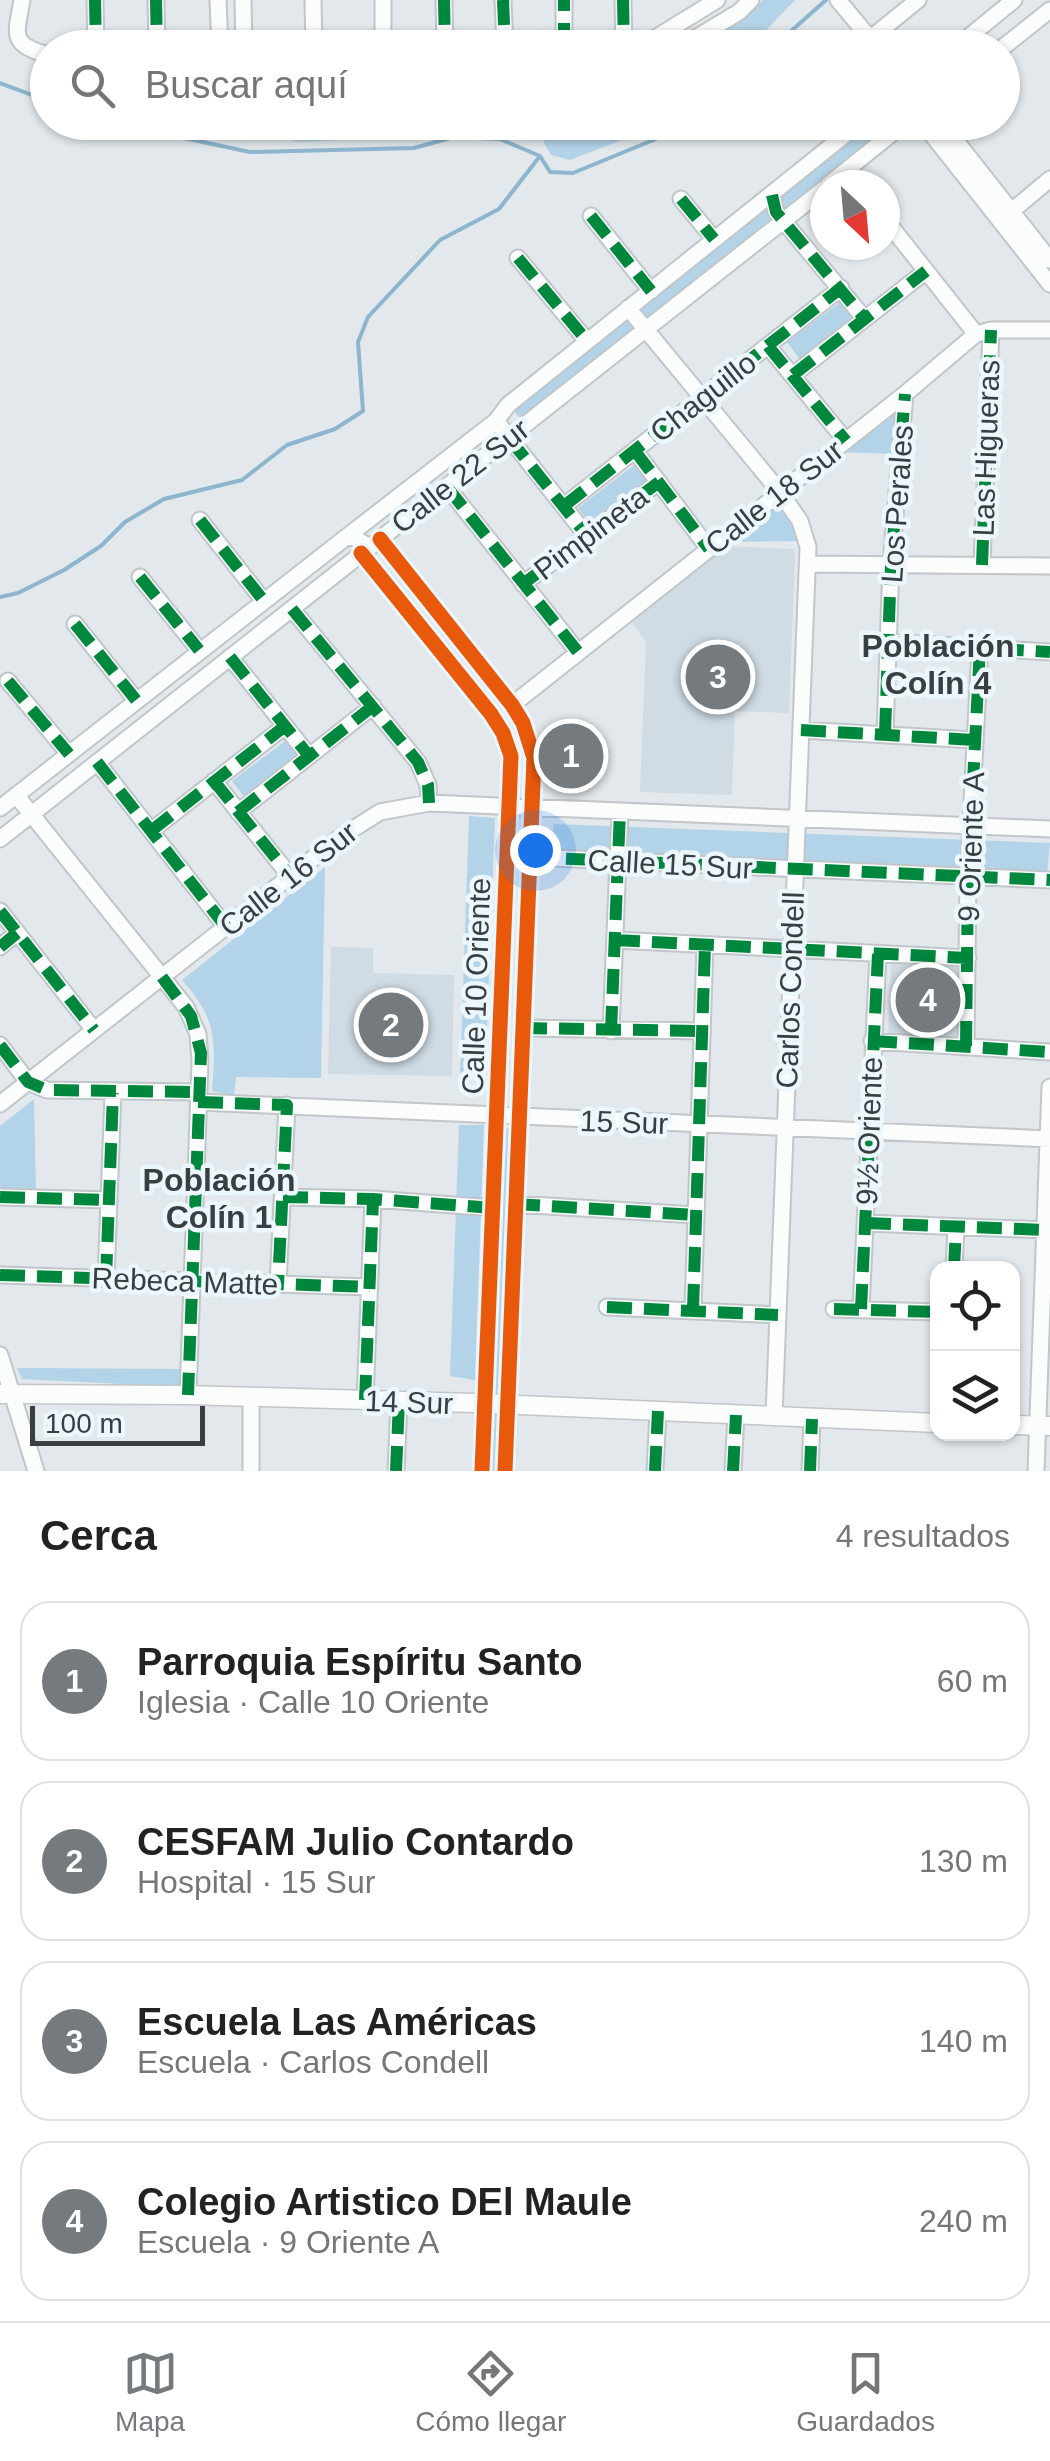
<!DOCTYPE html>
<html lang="es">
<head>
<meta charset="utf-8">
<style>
  body { margin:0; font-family:Arial,sans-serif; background:#f6f6f6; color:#222 }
  .controls { position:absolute; right:30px; bottom:30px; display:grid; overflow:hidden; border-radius:20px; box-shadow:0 2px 8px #0004 }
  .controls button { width:90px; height:90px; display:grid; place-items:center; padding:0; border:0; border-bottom:2px solid #e0e0e0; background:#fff; color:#222; font:50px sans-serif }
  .compass { position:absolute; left:810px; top:170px; width:90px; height:90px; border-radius:50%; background:#fff; box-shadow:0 2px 8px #0004; rotate:154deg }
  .scale { position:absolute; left:30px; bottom:25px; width:175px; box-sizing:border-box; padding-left:10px; border:5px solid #393e41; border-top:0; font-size:28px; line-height:35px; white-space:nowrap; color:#393e41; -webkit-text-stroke:8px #ebf6fd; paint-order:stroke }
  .you { position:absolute; left:535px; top:850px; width:35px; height:35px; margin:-25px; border:8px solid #fff; border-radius:50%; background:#1a73e8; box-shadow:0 0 0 15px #1a73e833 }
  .badge { display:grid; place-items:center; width:65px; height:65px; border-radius:50%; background:#747a7d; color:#fff; font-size:32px; font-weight:700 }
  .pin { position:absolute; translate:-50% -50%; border:5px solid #fff; box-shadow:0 2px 10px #0006 }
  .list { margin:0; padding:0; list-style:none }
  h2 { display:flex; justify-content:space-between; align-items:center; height:130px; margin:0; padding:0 40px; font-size:42px }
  h2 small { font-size:32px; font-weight:400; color:#767676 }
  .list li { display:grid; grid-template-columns:65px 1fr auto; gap:30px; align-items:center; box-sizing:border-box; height:160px; margin:0 20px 20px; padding:0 20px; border:2px solid #e0e0e0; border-radius:30px }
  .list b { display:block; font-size:38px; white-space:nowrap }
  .list p { margin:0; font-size:32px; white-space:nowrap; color:#767676 }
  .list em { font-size:32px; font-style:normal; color:#767676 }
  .icon { flex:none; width:55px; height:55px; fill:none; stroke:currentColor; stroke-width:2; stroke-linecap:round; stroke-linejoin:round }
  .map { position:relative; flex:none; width:1050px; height:1471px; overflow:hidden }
  .search { position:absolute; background:#fff; box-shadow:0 2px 8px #0004; left:30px; right:30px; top:30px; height:110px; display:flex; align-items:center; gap:25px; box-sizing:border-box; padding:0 35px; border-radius:55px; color:#767676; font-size:38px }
  .sheet { height:850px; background:#fff }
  nav { display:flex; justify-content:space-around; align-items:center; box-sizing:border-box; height:140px; border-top:2px solid #e0e0e0; background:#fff; font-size:28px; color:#767676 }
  nav a { display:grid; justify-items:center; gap:5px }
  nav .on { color:#747a7d }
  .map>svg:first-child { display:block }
  .built { fill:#d0dbe4 }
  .green { fill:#b3d3e8 }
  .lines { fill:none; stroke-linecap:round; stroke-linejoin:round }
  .stream { stroke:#8db5ce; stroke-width:4 }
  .minor-casing { stroke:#c1c6c9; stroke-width:19 }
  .major-casing { stroke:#c1c6c9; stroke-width:21 }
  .minor { stroke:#fbfcfc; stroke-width:15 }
  .major { stroke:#fbfcfc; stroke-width:18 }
  .quiet { stroke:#00873e; stroke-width:12; stroke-dasharray:25 12; stroke-linecap:butt }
  .cycleway-casing { stroke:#ebf6fd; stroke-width:21 }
  .cycleway { stroke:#e8590c; stroke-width:15 }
  .labels { text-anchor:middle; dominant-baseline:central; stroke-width:9; stroke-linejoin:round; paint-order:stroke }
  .street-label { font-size:30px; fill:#393e41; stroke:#ebf6fd }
  .neighbourhood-label { font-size:32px; font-weight:bold; fill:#393e41; stroke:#ebf6fd }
</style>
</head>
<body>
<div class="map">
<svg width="1050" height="1471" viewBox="0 0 1050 1471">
  <rect width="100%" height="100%" fill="#e2e8ec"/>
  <path class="built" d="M720,546l75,3 -6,164 -54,-2 -3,84 -92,-3 6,-149 -17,-26z
    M331,947l42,1v25l81,2 -2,101 -124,-2z
    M891,961l76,2 -2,77 -77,-2z"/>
  <path class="green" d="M763,0h32l-45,47 -55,1 57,-36z
    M573,122h93v1l-96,37 -19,-5 -8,-14z
    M256,123v-1l262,1 -16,9 -54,-6 -38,11 -112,5 -42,-11z
    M871,123h30l-380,297 -9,-12z
    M847,297l15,19 -60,46 -15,-20z
    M904,404l-6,50 -59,-2z
    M638,462l15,20 -60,45 -15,-19z
    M781,502l13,18 7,21 -71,1z
    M292,736l15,19 -60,46 -15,-20z
    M469,816l26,2 -10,260 -25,-1z
    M554,824l496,19 -3,31 -497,-21z
    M325,867l-4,211 -85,-1 -2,19 -22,-5c4,-50 5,-72 -30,-111z
    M34,1099l2,91h-36v-64z
    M459,1125h25l-9,255 -25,-4z
    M500,1127l14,2 -11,342h-15z
    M17,1368l169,1 -3,18 -161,-8z"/>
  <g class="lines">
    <path class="stream" d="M772,48l54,-48
      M0,83l48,18
      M108,122l142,30 164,-4 40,-11 46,2 40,17 10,16 23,1 107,-44 7,-7
      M0,597l18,-4 46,-23 37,-24 24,-24 39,-23 78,-19 45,-35 48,-16 28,-18 -5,-69 10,-25 72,-77 59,-31 41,-53"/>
    <g class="minor-casing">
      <path id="minor" d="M22,0c-6,35 -13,44 26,55
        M95,0l1,48
        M156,0l1,48
        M218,0l2,48
        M243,0l1,48
        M313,0l1,48
        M383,0v48
        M444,0l1,48
        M503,0l2,48
        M623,0l1,48
        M838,0l40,48
        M871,38l47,-38
        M564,48v-48
        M639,48l78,-48
        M679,48l60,-36 12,-12
        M955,48l59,-48
        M1002,48l48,-38
        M222,122v7
        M245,122v9
        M540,122l6,5 8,-5
        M922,122l128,162
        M941,122l109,138
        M828,185l78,-63
        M772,195l4,17 88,106
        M681,199l33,40
        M1007,215l43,-36
        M591,216l60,75
        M885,219l91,115
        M518,258l69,83
        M628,308l152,184 20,29 8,26 -34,869
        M768,346l78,95
        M793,375l133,-104
        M635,451l74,98
        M447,487l131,165
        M564,506l277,-218
        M200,520l63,80
        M349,535l147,-114
        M587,536l-91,-115 12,-16 353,-283
        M380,539l132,166 11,18 11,35 -26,646
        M361,553l130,161 12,19 8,23 -26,648
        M809,564l241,2
        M982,565l9,-235
        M140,577l59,73
        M523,584l136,-102
        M292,609l126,153 10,23 1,18
        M75,624l61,76
        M888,642l162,10
        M230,657l79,99
        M8,681l61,73
        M512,705l393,-311 71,-60 15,-4h59
        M801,730l173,10
        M885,733l6,-169 14,-170
        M97,762l129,165
        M214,781l76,95
        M16,795l170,212 12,27 2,28 -12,333
        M0,808l349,-273 21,12
        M238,812l135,-106
        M151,831l134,-105
        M0,839l825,-651
        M529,857l521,23
        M0,911l94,119
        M615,940l353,18
        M0,947l17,-14
        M522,1028l180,3
        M611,1031l9,-220
        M872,1041l178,11
        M0,1045l28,37 19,8 151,2
        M966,1046l2,-169 12,-229
        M198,1102l852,37
        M0,1104l339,-266 41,-26 49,-9 621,26
        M0,1197l109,3
        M283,1197l90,2 121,9
        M515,1204l181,11
        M866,1223l180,7
        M954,1268l2,-40
        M0,1275l370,12
        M106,1279l7,-186
        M278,1284l9,-179
        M607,1307l171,8
        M693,1309l12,-364
        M834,1309l104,3
        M861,1309l17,-355
        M0,1355l36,116
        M365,1400l8,-201
        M251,1471v-72
        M396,1471l3,-69
        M655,1471l3,-60
        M733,1471l3,-56
        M810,1471l2,-52
        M1036,1471l14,-384"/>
    </g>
    <g class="major-casing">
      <path id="major" d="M0,1394l188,1 286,8 464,20
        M1012,1425l38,1
        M482,1471l3,-67
        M505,1471l3,-67"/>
    </g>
    <use href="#minor" class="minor"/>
    <use href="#major" class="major"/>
    <path class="quiet" d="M95,0l1,48
      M156,0l1,48
      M444,0l1,48
      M503,0l2,48
      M623,0l1,48
      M564,48v-48
      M772,195l4,17 88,106
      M681,199l33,40
      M591,216l60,75
      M518,258l69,83
      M768,346l78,95
      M793,375l133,-104
      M509,438l78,98
      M635,451l74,98
      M447,487l131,165
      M564,506l277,-218
      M200,520l63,80
      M982,565l9,-235
      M140,577l59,73
      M523,584l136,-102
      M292,609l126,153 10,23 1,18
      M75,624l61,76
      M888,642l162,10
      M230,657l79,99
      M8,681l61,73
      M801,730l173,10
      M885,733l6,-169 14,-170
      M97,762l129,165
      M214,781l76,95
      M238,812l135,-106
      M151,831l134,-105
      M529,857l521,23
      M0,911l94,119
      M615,940l353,18
      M0,947l17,-14
      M162,977l29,39 10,37 -13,342
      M522,1028l180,3
      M611,1031l9,-220
      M872,1041l178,11
      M0,1045l28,37 19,8 151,2
      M966,1046l2,-169 12,-229
      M198,1102l89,3 -9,179
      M0,1197l109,3
      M283,1197l90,2 121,9
      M515,1204l181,11
      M866,1223l180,7
      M954,1268l2,-40
      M0,1275l370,12
      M106,1279l7,-186
      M607,1307l171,8
      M693,1309l12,-364
      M834,1309l104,3
      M861,1309l17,-355
      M365,1400l8,-201
      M396,1471l3,-69
      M655,1471l3,-60
      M733,1471l3,-56
      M810,1471l2,-52"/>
    <g class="cycleway-casing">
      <path id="cycleway" d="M380,539l132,166 11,18 11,35 -29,713
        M361,553l130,161 12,19 8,23 -29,715"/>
    </g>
    <use href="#cycleway" class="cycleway"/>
  </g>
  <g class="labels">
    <g class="street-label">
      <text transform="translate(703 397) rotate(-38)">Chaguillo</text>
      <text transform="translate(986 448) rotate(-88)">Las Higueras</text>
      <text transform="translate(460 476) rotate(-38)">Calle 22 Sur</text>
      <text transform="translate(774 497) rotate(-38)">Calle 18 Sur</text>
      <text transform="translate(897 504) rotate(-86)">Los Perales</text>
      <text transform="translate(591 533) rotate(-37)">Pimpineta</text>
      <text transform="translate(971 847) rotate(-88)">9 Oriente A</text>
      <text transform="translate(670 864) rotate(3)">Calle 15 Sur</text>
      <text transform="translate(288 879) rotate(-38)">Calle 16 Sur</text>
      <text transform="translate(476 986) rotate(-88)">Calle 10 Oriente</text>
      <text transform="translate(790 990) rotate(-88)">Carlos Condell</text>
      <text transform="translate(624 1122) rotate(2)">15 Sur</text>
      <text transform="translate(869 1131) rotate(-88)">9½ Oriente</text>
      <text transform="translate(185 1281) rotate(2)">Rebeca Matte</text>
      <text transform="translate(409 1402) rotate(2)">14 Sur</text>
    </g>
    <g class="neighbourhood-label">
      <text x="938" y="646">Población<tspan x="938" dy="37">Colín 4</tspan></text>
      <text x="219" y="1180">Población<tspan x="219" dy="37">Colín 1</tspan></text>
    </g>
  </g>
</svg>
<div class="controls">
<button><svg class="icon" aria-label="locate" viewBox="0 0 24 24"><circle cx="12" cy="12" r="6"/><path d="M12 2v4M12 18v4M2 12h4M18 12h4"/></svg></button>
<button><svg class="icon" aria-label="layers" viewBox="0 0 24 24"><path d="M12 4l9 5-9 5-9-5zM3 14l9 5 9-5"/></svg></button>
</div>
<svg class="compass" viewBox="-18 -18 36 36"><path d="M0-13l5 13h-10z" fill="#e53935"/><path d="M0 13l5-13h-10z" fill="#767676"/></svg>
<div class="scale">100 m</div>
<div class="you"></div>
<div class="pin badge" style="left:571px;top:756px">1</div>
<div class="pin badge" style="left:391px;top:1025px">2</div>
<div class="pin badge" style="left:718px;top:677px">3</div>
<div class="pin badge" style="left:928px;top:1000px">4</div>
<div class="search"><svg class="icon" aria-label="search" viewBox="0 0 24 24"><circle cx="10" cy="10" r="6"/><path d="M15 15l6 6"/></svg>Buscar aquí</div>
</div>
<section class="sheet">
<h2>Cerca<small>4 resultados</small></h2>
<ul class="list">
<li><span class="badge">1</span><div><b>Parroquia Espíritu Santo</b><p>Iglesia · Calle 10 Oriente</p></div><em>60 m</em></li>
<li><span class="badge">2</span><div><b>CESFAM Julio Contardo</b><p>Hospital · 15 Sur</p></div><em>130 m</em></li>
<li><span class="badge">3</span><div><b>Escuela Las Américas</b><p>Escuela · Carlos Condell</p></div><em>140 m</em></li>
<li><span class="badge">4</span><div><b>Colegio Artistico DEl Maule</b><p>Escuela · 9 Oriente A</p></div><em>240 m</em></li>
</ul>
</section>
<nav>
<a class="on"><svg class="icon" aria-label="map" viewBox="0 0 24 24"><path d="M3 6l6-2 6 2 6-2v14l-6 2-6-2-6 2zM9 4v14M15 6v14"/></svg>Mapa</a>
<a><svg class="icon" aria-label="directions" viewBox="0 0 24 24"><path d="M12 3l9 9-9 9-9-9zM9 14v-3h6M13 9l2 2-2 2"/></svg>Cómo llegar</a>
<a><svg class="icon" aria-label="saved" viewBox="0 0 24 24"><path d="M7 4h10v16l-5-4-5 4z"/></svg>Guardados</a>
</nav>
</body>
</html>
